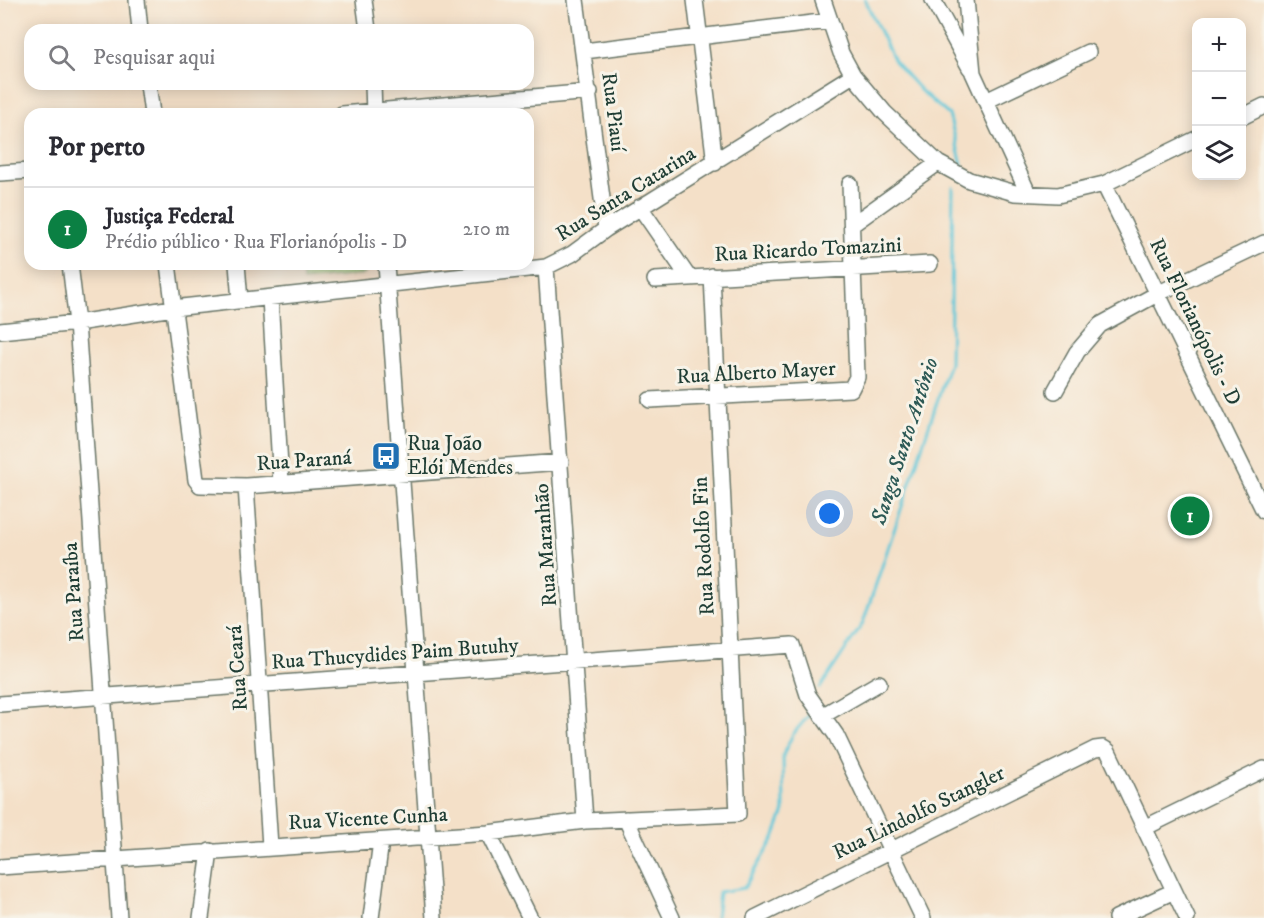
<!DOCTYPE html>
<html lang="pt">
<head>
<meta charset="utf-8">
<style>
  body { margin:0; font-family:"IM FELL DW Pica",serif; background:#f2f2f3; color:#2b2b33 }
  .controls { position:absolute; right:18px; top:18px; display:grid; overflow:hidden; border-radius:12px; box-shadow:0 3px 15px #0003 }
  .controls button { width:54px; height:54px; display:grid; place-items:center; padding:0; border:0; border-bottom:2px solid #e1e1e2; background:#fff; color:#2b2b33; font:30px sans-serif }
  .you { position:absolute; left:830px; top:514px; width:21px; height:21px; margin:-15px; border:4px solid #fff; border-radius:50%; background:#1a73e8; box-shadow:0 0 0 9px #1a73e833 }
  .badge { display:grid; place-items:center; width:39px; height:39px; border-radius:50%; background:#0b8043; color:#fff; font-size:20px; font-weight:700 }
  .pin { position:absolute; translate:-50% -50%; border:3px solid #fff; box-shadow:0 2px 6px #0006 }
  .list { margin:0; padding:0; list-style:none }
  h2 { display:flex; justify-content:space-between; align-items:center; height:78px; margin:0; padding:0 24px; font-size:26px }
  h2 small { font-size:20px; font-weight:400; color:#7c7c81 }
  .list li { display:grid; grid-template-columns:39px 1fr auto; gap:18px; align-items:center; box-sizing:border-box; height:84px; padding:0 24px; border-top:2px solid #e1e1e2 }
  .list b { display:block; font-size:22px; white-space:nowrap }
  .list p { margin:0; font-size:20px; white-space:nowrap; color:#7c7c81 }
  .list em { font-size:20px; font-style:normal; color:#7c7c81 }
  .icon { flex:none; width:33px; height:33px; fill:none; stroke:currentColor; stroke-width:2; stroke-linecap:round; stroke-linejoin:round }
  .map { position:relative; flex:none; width:1264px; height:918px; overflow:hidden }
  .search { position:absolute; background:#fff; box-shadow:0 3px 15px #0003; left:24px; top:24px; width:510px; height:66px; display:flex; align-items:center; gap:15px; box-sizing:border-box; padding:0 21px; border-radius:18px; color:#7c7c81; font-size:22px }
  .panel { position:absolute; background:#fff; box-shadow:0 3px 15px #0003; left:24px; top:108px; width:510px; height:162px; border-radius:18px }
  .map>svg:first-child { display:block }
  .built { fill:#ecd2b9 }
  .green { fill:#96c270; stroke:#5a8052; stroke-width:1.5 }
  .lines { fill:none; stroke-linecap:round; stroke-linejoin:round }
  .stream { stroke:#5ec7d9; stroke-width:3 }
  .minor-casing { stroke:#6a7668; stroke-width:18 }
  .minor { stroke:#fff; stroke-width:15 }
  .labels { text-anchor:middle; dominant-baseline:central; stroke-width:6; stroke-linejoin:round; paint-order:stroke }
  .street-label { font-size:21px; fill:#1f3d34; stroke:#f7f3e8 }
  .poi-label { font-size:21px; fill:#1f3d34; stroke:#f7f3e8; text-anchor:start }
  .water-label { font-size:22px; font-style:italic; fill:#2c5955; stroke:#f7f3e8 }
</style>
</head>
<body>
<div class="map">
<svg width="1264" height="918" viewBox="0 0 1264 918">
  <rect width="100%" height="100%" fill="#f7f3e8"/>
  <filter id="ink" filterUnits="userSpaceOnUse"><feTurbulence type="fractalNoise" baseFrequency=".0167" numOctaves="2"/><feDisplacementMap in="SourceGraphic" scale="12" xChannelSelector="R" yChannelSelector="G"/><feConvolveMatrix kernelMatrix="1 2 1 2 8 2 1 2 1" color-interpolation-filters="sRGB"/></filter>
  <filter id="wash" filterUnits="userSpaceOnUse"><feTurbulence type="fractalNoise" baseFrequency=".008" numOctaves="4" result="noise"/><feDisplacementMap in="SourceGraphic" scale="24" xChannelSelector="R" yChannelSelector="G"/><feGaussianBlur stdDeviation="1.35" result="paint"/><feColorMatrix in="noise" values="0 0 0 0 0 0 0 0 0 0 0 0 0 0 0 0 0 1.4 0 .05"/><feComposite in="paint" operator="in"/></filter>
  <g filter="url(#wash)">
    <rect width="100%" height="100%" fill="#f4e0c8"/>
    <path class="built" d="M242,264h140l2,17 -139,13z"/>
    <path class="green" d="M301,264h63l1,10 -62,7z"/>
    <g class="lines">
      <path class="stream" d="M865,0l29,61 27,30 28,24 13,50
        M820,688l43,-65 87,-260 3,-176
        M716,918l3,-26 25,-4 30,-50 10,-27 -1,-56 10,-21 17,-20"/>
    </g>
  </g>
  <g filter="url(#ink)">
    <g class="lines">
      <g class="minor-casing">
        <path id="minor" d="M137,0l3,30
          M364,0l4,30
          M576,0l30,229
          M695,0l20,163
          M823,0l18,53 12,22 32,38 53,50 31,17 46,13 43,2 46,-11 92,-45
          M933,0l37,68
          M966,0l7,73 55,120
          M584,51l245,-30
          M148,84l4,30
          M373,84l1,30
          M986,101l102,-49
          M342,114l248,-22
          M1242,117l22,-11
          M0,173l30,-2
          M1104,184l160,327
          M640,207l49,71
          M853,224l85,-61
          M70,264l7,59 42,595
          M168,264l28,216 4,5 46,1 315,-24
          M237,264l3,37
          M386,264l48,654
          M546,267l39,554
          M655,280l275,-16
          M270,298l11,185
          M0,331l77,-8 96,-15 373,-41 26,-13 34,-25 247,-154
          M1055,391l22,-39 23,-27 57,-31 107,-51
          M650,400l201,-11 6,-12 -7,-193
          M246,486l24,360
          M0,704l792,-59 16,50 28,40 87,183
          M822,716l57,-33
          M626,819l46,99
          M1144,828l120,-59
          M488,833l42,85
          M0,867l488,-34 97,-12 153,-7 -26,-538
          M201,918l9,-67
          M371,918l10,-77
          M755,918l340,-169 8,-1 5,3 79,167
          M1116,918l58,-27"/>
      </g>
      <use href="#minor" class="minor"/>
    </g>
  </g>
  <defs>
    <g id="bus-square" transform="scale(1.5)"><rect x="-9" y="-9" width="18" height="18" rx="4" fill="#1f6fb2" stroke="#f7f3e8"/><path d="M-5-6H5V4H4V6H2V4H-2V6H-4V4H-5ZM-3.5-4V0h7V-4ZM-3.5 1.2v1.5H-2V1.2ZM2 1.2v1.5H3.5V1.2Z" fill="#fff"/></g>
  </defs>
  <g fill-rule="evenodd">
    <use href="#bus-square" x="386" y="456"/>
  </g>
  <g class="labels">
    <g class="street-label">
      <text transform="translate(613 112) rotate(83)">Rua Piauí</text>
      <text transform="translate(626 194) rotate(-32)">Rua Santa Catarina</text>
      <text transform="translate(808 250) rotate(-3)">Rua Ricardo Tomazini</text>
      <text transform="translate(1195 322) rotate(64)">Rua Florianópolis - D</text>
      <text transform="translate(756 373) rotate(-3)">Rua Alberto Mayer</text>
      <text transform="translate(304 461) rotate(-4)">Rua Paraná</text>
      <text transform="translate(546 545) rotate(-94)">Rua Maranhão</text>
      <text transform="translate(704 546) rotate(-93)">Rua Rodolfo Fin</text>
      <text transform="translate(74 592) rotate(-94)">Rua Paraíba</text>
      <text transform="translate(395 654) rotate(-4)">Rua Thucydides Paim Butuhy</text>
      <text transform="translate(238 668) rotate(-94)">Rua Ceará</text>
      <text transform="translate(919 813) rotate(-26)">Rua Lindolfo Stangler</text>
      <text transform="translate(368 819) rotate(-3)">Rua Vicente Cunha</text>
    </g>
    <g class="poi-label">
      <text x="407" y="444">Rua João<tspan x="407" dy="24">Elói Mendes</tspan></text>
    </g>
    <g class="water-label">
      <text transform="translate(905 441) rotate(-72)">Sanga Santo Antônio</text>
    </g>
  </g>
</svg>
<div class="controls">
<button>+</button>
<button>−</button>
<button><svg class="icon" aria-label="layers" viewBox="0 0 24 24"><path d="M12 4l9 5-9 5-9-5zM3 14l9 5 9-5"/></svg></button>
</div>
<div class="you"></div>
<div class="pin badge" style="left:1190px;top:516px">1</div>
<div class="search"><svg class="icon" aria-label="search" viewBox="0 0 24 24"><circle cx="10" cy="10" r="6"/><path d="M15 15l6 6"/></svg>Pesquisar aqui</div>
<section class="panel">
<h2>Por perto<small></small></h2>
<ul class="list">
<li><span class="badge">1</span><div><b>Justiça Federal</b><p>Prédio público · Rua Florianópolis - D</p></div><em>210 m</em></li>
</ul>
</section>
</div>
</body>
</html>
